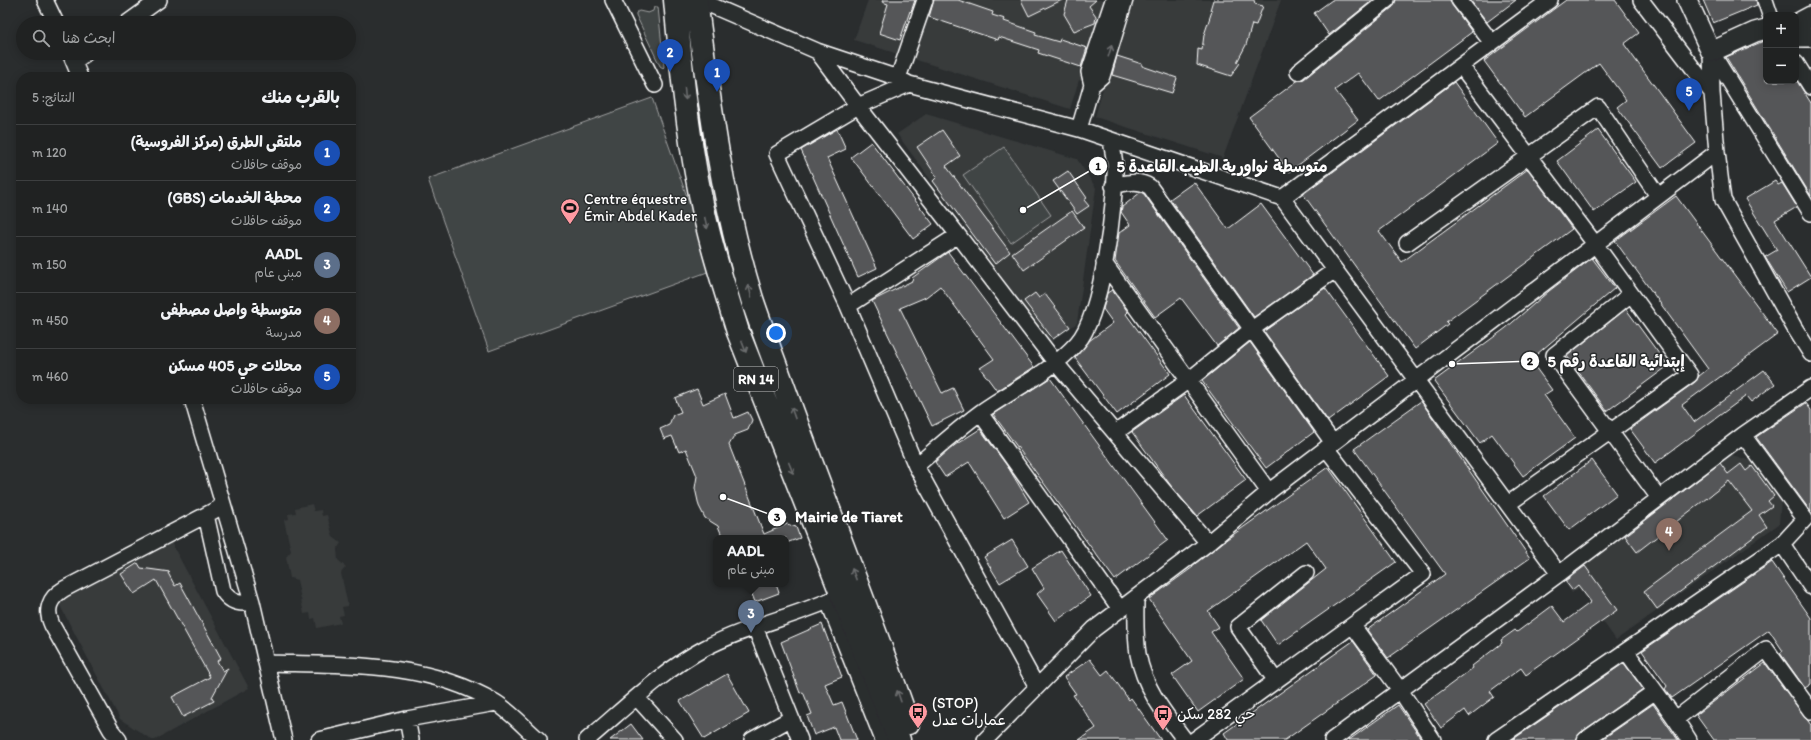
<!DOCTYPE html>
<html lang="ar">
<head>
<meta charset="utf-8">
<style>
  body { margin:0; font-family:Itim,"Playpen Sans Arabic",sans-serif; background:#2d2f2f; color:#f1f3f6; direction:rtl }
  .controls { position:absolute; right:12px; top:12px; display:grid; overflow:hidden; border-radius:8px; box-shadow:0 2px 10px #0003 }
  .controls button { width:36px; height:36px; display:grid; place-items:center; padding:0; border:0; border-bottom:1px solid #3d3f40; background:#202222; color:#f1f3f6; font:20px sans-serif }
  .you { position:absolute; left:776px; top:333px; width:14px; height:14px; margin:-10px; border:3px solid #fff; border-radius:50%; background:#1a73e8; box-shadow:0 0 0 6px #1a73e833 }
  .badge { display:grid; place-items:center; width:26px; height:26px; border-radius:50%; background:#b45309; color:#fff; font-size:13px; font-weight:700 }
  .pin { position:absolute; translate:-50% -33px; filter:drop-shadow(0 1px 2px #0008) }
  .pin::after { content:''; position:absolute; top:21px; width:14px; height:12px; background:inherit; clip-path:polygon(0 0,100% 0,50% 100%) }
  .popup { position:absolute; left:713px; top:535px; width:76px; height:52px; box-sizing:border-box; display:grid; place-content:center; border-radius:8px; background:#202222; filter:drop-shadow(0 1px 3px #0005); font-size:13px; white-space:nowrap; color:#a2a4a5 }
  .popup b { font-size:15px; color:#f1f3f6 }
  .popup::after { content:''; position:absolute; left:50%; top:100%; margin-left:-8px; border:8px solid transparent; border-top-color:#202222 }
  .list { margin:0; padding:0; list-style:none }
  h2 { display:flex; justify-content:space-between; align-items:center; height:52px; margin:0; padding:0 16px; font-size:17px }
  h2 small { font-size:13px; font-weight:400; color:#a2a4a5 }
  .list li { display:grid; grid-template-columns:26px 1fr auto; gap:12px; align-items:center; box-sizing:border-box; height:56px; padding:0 16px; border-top:1px solid #3d3f40 }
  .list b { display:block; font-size:15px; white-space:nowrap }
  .list p { margin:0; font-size:13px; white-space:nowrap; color:#a2a4a5 }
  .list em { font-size:13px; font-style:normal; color:#a2a4a5 }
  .icon { flex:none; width:22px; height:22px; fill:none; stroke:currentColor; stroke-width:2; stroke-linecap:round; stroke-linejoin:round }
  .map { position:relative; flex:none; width:1811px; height:740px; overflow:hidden; direction:ltr }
  .search { position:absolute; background:#202222; box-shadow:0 2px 10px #0003; left:16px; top:16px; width:340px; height:44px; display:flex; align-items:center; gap:10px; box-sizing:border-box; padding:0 14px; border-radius:22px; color:#a2a4a5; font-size:15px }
  .panel { position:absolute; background:#202222; box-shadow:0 2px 10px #0003; left:16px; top:72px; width:340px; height:332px; border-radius:16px; direction:rtl }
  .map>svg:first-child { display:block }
  .built { fill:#373a3b }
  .green { fill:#414445; stroke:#a0a2a2 }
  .building { fill:#555758; stroke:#fff }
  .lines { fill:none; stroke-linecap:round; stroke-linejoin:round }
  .minor-casing { stroke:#fff; stroke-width:18 }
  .major-casing { stroke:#fff; stroke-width:22 }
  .highway-casing { stroke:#fff; stroke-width:25 }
  .minor { stroke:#2a2d2e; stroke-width:15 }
  .major { stroke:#2a2d2e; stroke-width:19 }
  .highway { stroke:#2a2d2e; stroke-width:22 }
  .oneway { stroke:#6a6c6d }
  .labels { text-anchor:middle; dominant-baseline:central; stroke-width:3; stroke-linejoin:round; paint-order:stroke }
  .shield { fill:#2a2d2e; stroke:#bfc0c0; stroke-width:1 }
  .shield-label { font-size:14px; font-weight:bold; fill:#fff }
  .poi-label { font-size:15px; fill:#fff; stroke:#2a2d2e; text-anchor:start }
  .leader { fill:none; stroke:#fff; stroke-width:1.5 }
  .callout-dot { fill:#fff; stroke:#2a2d2e; stroke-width:1.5 }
  .mark-label { font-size:12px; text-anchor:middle; font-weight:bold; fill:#111 }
  .callout-label { font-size:16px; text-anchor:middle; font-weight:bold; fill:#fff; stroke:#2a2d2e; stroke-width:3; stroke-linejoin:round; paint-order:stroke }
</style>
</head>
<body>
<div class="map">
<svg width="1811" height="740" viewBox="0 0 1811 740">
  <rect width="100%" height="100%" fill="#2a2d2e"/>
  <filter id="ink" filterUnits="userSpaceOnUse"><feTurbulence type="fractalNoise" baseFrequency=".025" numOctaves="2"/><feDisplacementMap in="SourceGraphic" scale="8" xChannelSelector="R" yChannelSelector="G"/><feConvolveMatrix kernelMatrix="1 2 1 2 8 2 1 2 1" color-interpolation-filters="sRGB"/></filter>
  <g filter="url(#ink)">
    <path class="built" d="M868,0h413l-58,158 -128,-41 8,-29 -11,-3 -13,-5 -9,29 -216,-69z
      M926,114l151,45 19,29 -19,135 -27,20 -153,-209z
      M1726,453l29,9 26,37 -2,25 -163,116 -37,-52 -7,5 -11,-16z
      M312,504l2,7 7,-1 1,6 5,-1 6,22 8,6 -4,6 1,11 8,7 -5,6 7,33 -6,1 2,8 -5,1 2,7 -24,5 -2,-10 -4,1 -1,-6 -6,1 -7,-34 -7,-2 -4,-21 5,-6 -7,-31 5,-1 -1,-5 8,-1 -1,-5z
      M171,542l78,146 -94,52h-3l-32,-21 -62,-117z"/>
    <path class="green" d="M654,7h4l6,60 -1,1 -3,-2 -24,-51v-2l3,-2 9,2 5,-2z
      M652,98l61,172 -224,81 -61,-172z
      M1004,147l47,68 -40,28 -48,-68z"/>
    <path class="building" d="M883,0h32l-4,12 -1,-1 -10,29 -21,-7 9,-29 -6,-2z
      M934,0h24l35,12 -1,3 13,4 -1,2 32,11 -1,3 24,7 1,-3 27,9 -6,19 -43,-14 1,-3 -40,-13 -1,3 -69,-23z
      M1021,0h41l-33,16z
      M1068,0h28l-7,6 7,10 -1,7 -21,8 -10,-17z
      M1213,0h41l1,4 8,2 -7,19 -4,-1 -6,21 -9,17 3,1 -9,13 -34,-11 1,-16 4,1 2,-15 8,-24 -2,-1z
      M1332,0h41l-44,35 -15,-22z
      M1396,0h54l2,5 20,27 -93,69 -21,-28 -23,17 23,30 -69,52 -40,-55 48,-36 7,-2 89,-72z
      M1470,0h46l-29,22z
      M1566,0h49l24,33 -15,11 72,99 -34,25 -45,-61 9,-7 -27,-37 -74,54 -41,-56z
      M1703,0h53l1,5 -44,18z
      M1766,40v41h31l14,22v93l-85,-139z
      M1117,56l25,8v2l35,12 -5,15 -60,-18z
      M1454,82l44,61 -119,88 23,31 126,-93 44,60 -126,93 2,2 -33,25 -112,-155z
      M837,129l9,20 -19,9 50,110 -19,9 -57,-127z
      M942,130l18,26 -14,10 64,86 -15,12 -62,-83 4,-4 -20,-30z
      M1598,130l38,52 -42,30 -37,-51z
      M871,142l62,82 -20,15 -62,-82z
      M1068,171l19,27 -3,2 5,6 -12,8 -24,-33z
      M1775,181l3,4 4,-2 15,24 -22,13 36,57 -24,15 -22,-35 12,-7 -32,-51z
      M1194,182l34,47 33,-25 52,71 -59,42 -84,-118z
      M1141,192l3,2 95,134 -22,18 -36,-48 -26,19 -40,-56 4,-28 11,-8 -9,-13 1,-5z
      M1676,196l102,138 -96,71 12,17 70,-52 11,14 -24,18 -5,-6 -91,67 -25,-34 65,-47 4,-6 9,-7 -93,-128z
      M1072,211l12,17 -60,42 -12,-17z
      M948,252l86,115 -37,24 -17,-23 14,-9 -54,-73 -14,11 -26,11 42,85 11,-5 11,22 -32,16 -60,-125 42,-21 -2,-2z
      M1592,258l23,30 -85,72 22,30 -8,5 31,43 -52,38 -31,-42 -12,9 -46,-62 72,-53 43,-37z
      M1325,288l64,88 -61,45 -64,-90z
      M1112,290l16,22 -2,2 44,60 -53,40 -42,-56 14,-17 24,-18 -10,-14 4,-16z
      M1035,293l4,5 6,-4 25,33 -17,12 -29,-38z
      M1626,309l42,57 -61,45 -40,-55z
      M1250,342l64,90 -48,36 -64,-87z
      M1050,378l118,162 -53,40 -122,-166z
      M697,389l6,15 22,-10 9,24 14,-6 4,8 -4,10 -13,5 -6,10 35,89 23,-10 9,3 4,11 -14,5v-5h-63l-5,-12 -13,-8 -6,-12 -4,-18 2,-12 -11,-27 -7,3 -7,-16 -8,3 -4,-10 9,-4 4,-10 8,-3 -6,-14z
      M1184,395l62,85 -49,36 -26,-30 -39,-54z
      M1421,401l109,157 -142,100 -21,-28 78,-56 -91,-125z
      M1806,403l5,7v102l-55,-75z
      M980,429l28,38 21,35 -25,16 -35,-56 -24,15 -10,-15 20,-17z
      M1592,460l25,34 -48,36 -25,-34z
      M1720,463l8,11 13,-10 5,7 6,-5 22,30 -6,5 4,5 -13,9 8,12 -110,82 -13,-18 108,-80 -23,-30 -92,71 -12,-16z
      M1328,467l68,95 -118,83 -17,-25 65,-51 -20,-28 -98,70 11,16 -8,5 33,47 -46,33 -26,-37 20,-14 -43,-62 44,-32 -1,-1 35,-27z
      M1012,540l16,26 -28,17 -16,-26z
      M1061,550l30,46 -35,25 -19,-27 7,-6 -12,-20z
      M1772,562l39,56v66l-6,4 -25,-35 3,-2 -14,-21 -97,68 -7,-9 2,-3 -25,-35z
      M138,563l3,5 29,4 -2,1 7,13 5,-3 41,75 -4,3 6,10 5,-3 -16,29 2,4 -31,16 -11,-20 38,-20 -54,-97 -22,14 -13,-20z
      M1585,566l32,44 -91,65 -5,-7 -31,23 4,6 -25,19 -4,-6 -24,18 -17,-24 49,-36 -1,-2 30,-23 -1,-3 14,-10 2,2 35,-26 12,16 27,-20 -13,-17 -6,5 -7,-9z
      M748,584h28l3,9 -24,9z
      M822,624l20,53 -17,7 9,21 8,-3 15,38h-18l-5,-13 -20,8 -7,-19 5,-2 -9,-22 -3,1 -19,-51z
      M1353,641l24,34 -92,65h-57l-4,-7z
      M1090,659l12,16 6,-5 21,30 2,-2 30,42h-82l17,-12 -23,-33 3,-1 -12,-17z
      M1624,663l19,26 -63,44 -4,7h-64z
      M1765,663l46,62v15h-97l-18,-25z
      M727,674l22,39 -45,26 -24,-38z
      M1653,704l25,36h-77z
      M1398,705l24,35h-73z
      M631,724l12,16h-33z"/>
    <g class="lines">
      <g class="minor-casing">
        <path id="minor" d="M45,0l11,23
          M613,0l42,85
          M699,0l118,51 81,27 11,6 170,45 203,69 268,-198
          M1459,0l33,43
          M1641,0l71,93
          M1765,0l5,15
          M127,23l32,-23
          M817,51l41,55 100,129 97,127 153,181
          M1711,52l1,41 5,59 6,48 71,127 17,27
          M70,53l10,24
          M1712,53l99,160
          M74,62l12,-9
          M1796,63l15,24
          M1461,66l134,178 95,131 -182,129
          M1298,72l89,-72
          M898,78l27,-78
          M909,84l-51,22 -81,48 71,152 68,160 121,221
          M1092,85l10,-9 23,-76
          M1079,129l13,-44 -3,-13 24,-72
          M1113,186c14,-3 25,-7 37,1l183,256
          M1282,198l277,376
          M1407,243l191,-136 60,89
          M1104,263l165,229
          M1631,294l-77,61 105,143
          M848,306l110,-71
          M192,399l60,203 32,138
          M980,413l140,196
          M1115,433l74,-53 63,-51 83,-59
          M916,466c21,-18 42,-37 65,-54 31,-22 70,-40 96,-69 25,-27 39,-141 38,-179 -1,-8 -3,-16 -4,-24
          M206,515l17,76c7,11 16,14 29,11
          M1782,544l29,43
          M1136,598c0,18 -1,37 2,56 6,34 27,60 47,86
          M828,601l55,139
          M1353,626l47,64 33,50
          M755,627l45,113
          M1626,651c21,30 44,58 63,89
          M267,663c76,2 159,-2 228,39 15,9 30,26 44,38
          M1276,681l-38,-54 68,-54
          M637,698l38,42
          M407,719l4,21
          M1676,719l90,-70 45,62
          M119,740l-8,-10 -59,-105c-7,-15 -3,-27 12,-36l159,-83
          M319,740l88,-21 89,-16
          M587,740c38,-32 75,-69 118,-92 44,-23 93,-32 137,-53
          M752,740l38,-21
          M985,740l109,-111 114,-86 63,-53 446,-338
          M1194,740l229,-166 -97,-126
          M1332,740l227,-166 184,-139 68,-47
          M1496,740l286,-196 23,-25 -62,-84
          M1585,740l69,-48"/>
      </g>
      <g class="major-casing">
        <path id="major" d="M1687,0l24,52 44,-20 11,-3
          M1796,24l15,-8
          M1796,37h15"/>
      </g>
      <g class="highway-casing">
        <path id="highway" d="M675,0c6,65 12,130 25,194 9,47 24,92 38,138l161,408
          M696,0c13,100 26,202 56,299 11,33 24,66 36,100 39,108 82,215 120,324"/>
      </g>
      <use href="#minor" class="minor"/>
      <use href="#major" class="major"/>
      <use href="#highway" class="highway"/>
    </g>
    <defs><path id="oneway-shaft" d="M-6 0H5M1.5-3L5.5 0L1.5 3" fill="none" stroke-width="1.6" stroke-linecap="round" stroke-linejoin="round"/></defs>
    <g class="oneway">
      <use href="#oneway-shaft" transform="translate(1110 51) rotate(-73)"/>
      <use href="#oneway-shaft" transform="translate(685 94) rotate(85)"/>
      <use href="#oneway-shaft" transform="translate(706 223) rotate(77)"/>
      <use href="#oneway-shaft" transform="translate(750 291) rotate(-104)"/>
      <use href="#oneway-shaft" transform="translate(744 347) rotate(69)"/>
      <use href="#oneway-shaft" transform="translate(793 413) rotate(-110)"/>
      <use href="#oneway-shaft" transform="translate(791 468) rotate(68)"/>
      <use href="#oneway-shaft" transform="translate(854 574) rotate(-111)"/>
      <use href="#oneway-shaft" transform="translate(899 696) rotate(-109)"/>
    </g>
  </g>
  <defs>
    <g id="stadium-pin" transform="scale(1)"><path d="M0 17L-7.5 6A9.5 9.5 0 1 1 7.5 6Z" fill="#ff9aa2" stroke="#2a2d2e"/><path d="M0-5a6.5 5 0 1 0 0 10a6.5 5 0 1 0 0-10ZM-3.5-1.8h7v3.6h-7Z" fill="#111"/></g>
    <g id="bus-pin" transform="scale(1)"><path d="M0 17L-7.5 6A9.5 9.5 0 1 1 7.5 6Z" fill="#ff9aa2" stroke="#2a2d2e"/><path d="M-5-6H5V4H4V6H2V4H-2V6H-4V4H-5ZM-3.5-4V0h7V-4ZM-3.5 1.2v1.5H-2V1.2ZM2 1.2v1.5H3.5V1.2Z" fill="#111"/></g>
  </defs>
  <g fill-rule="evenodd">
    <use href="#stadium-pin" x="570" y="208"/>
    <use href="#bus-pin" x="918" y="712"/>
    <use href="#bus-pin" x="1163" y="714"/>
  </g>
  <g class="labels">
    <rect class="shield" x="734" y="367" width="44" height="24" rx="3"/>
    <g class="shield-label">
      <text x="756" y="379">RN 14</text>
    </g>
    <g class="poi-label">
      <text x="584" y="199">Centre équestre<tspan x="584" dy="17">Émir Abdel Kader</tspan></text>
      <text x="932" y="703">(STOP)<tspan x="932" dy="17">عمارات عدل</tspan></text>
      <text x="1177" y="714">حي 282 سكن</text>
    </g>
  </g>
  <path class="leader" d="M1023 210L1098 166M1452 364L1530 361M723 497L777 517"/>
  <g class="callout-dot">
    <circle cx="1023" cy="210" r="4"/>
    <circle cx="1452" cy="364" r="4"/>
    <circle cx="723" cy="497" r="4"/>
    <circle cx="1098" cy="166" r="10"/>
    <circle cx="1530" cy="361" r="10"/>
    <circle cx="777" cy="517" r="10"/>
  </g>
  <g class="mark-label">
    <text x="1098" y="170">1</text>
    <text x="1530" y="365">2</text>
    <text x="777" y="521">3</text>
  </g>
  <g class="callout-label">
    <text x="1222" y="172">متوسطة نواورية الطيب القاعدة 5</text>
    <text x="1616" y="367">إبتدائية القاعدة رقم 5</text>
    <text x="849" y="522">Mairie de Tiaret</text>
  </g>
</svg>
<div class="controls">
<button>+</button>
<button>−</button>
</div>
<div class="you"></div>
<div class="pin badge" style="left:717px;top:92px;background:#1a4fb4">1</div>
<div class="pin badge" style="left:670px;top:72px;background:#1a4fb4">2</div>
<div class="pin badge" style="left:751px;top:633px;background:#5c6f8a">3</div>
<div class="popup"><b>AADL</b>مبنى عام</div>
<div class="pin badge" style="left:1669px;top:551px;background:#8d6e63">4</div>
<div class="pin badge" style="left:1689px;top:111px;background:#1a4fb4">5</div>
<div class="search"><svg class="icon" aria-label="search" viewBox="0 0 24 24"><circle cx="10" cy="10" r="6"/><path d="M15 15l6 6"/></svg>ابحث هنا</div>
<section class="panel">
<h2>بالقرب منك<small>النتائج: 5</small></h2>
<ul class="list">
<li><span class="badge" style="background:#1a4fb4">1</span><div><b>ملتقى الطرق (مركز الفروسية)</b><p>موقف حافلات</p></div><em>120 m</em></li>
<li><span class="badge" style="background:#1a4fb4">2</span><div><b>محطة الخدمات (GBS)</b><p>موقف حافلات</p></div><em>140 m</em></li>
<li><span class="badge" style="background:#5c6f8a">3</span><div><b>AADL</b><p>مبنى عام</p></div><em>150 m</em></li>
<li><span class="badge" style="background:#8d6e63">4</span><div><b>متوسطة واصل مصطفى</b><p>مدرسة</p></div><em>450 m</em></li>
<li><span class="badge" style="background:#1a4fb4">5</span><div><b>محلات حي 405 مسكن</b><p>موقف حافلات</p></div><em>460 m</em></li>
</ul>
</section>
</div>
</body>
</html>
